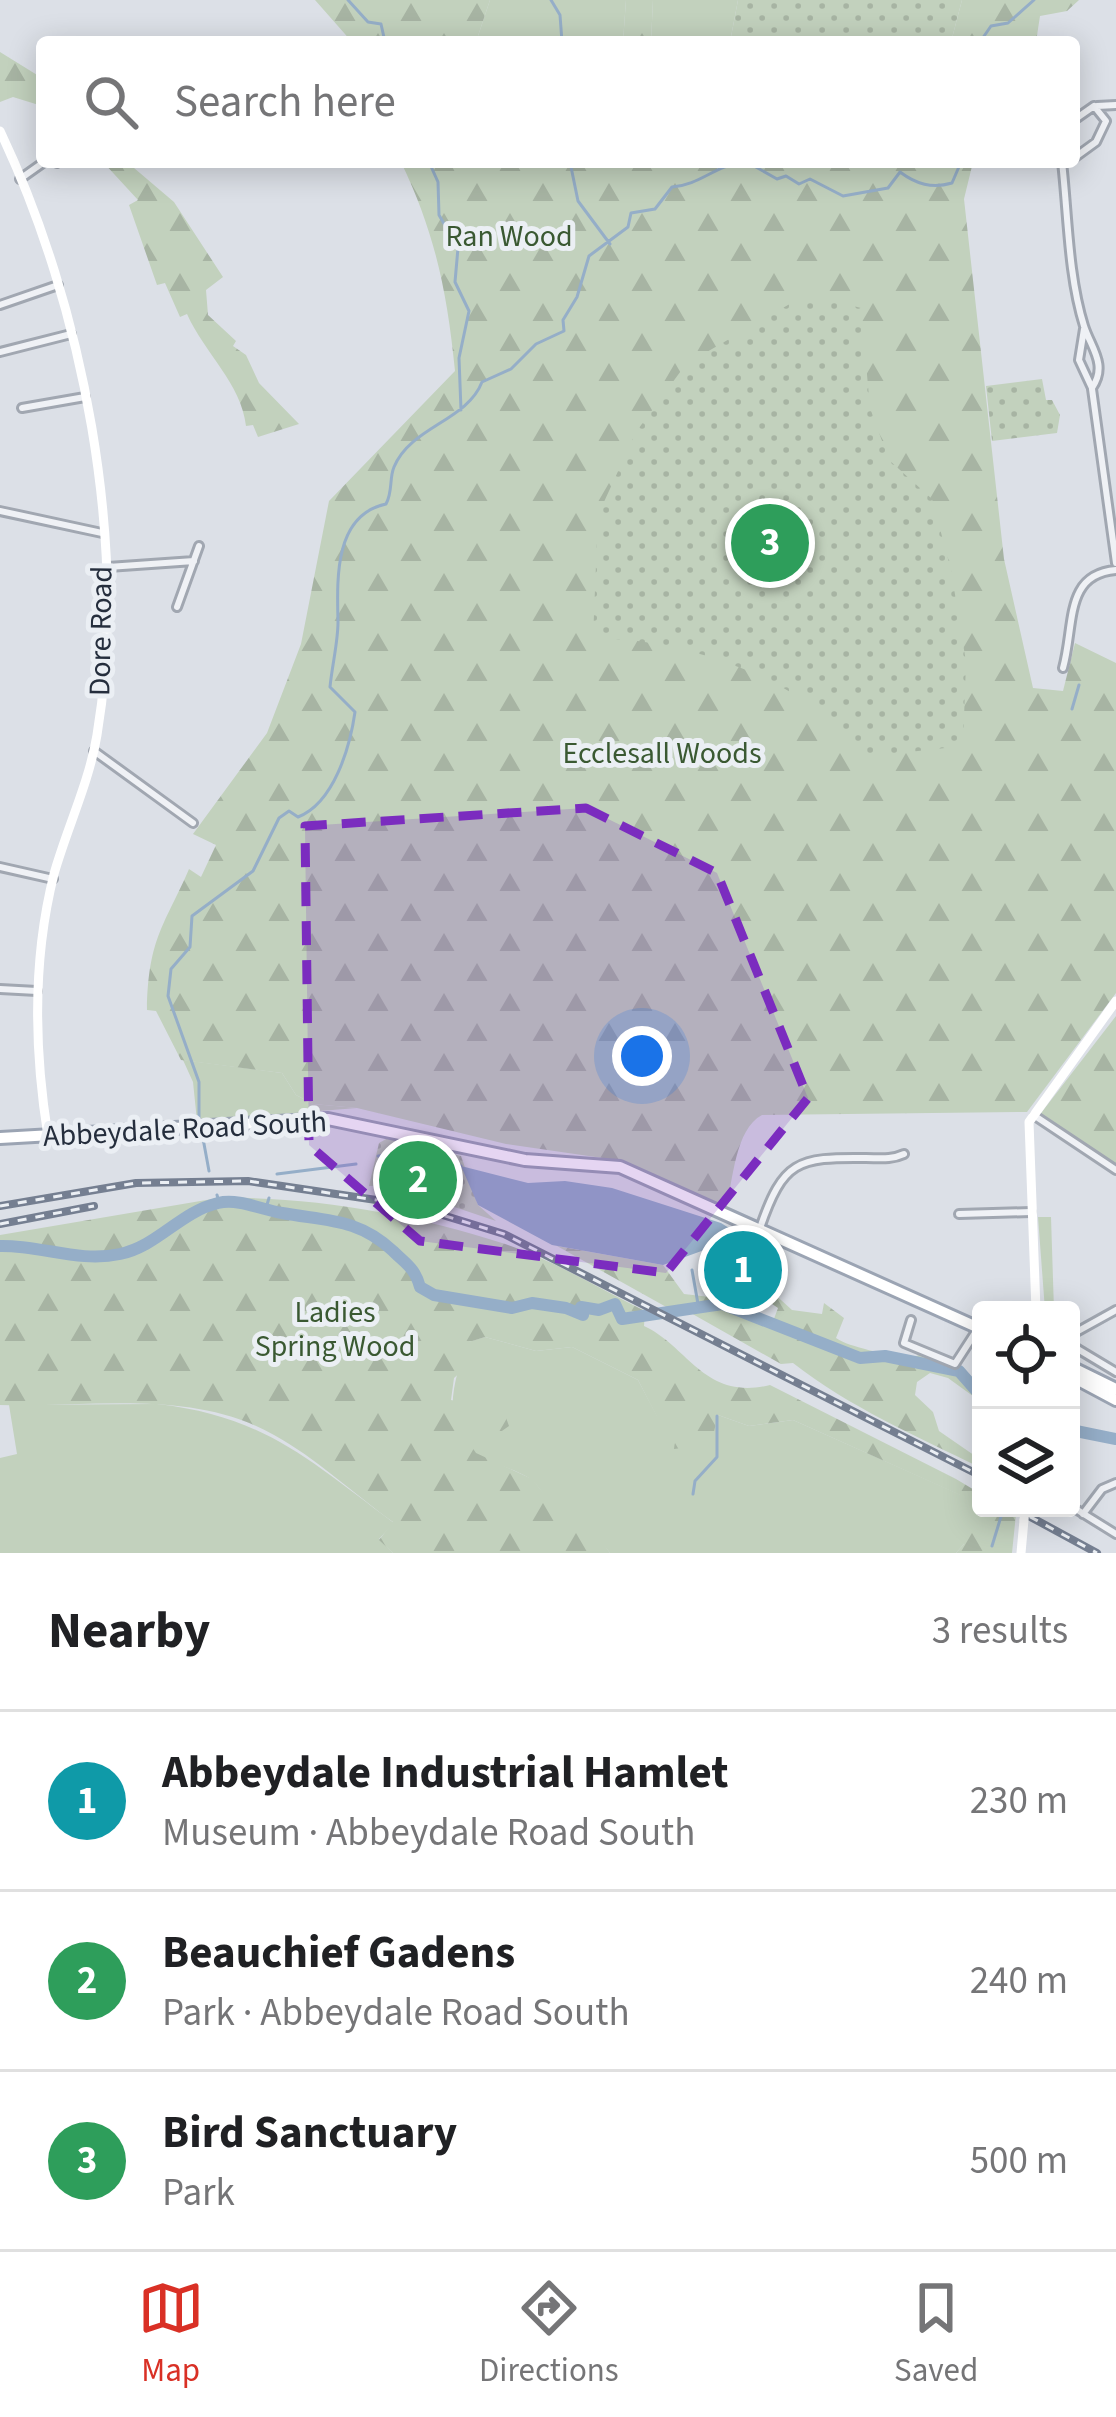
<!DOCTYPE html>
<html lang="en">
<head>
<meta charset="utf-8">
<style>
  body { margin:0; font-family:"Source Sans 3",sans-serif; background:#f6f6f6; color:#202124 }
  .controls { position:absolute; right:36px; bottom:36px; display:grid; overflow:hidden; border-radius:12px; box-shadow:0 6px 30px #0003 }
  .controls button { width:108px; height:108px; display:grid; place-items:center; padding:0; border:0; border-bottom:3px solid #e0e0e0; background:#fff; color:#202124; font:60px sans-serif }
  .you { position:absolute; left:642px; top:1056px; width:42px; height:42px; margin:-30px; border:9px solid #fff; border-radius:50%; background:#1a73e8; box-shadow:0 0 0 18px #1a73e833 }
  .badge { display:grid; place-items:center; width:78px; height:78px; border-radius:50%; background:#d93025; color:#fff; font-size:39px; font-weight:700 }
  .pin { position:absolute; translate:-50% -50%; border:6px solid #fff; box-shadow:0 3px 12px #0006 }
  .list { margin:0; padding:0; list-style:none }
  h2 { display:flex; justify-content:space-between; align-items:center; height:156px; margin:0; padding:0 48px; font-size:51px }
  h2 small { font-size:39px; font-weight:400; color:#757577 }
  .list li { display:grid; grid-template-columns:78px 1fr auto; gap:36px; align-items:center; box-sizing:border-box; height:180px; padding:0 48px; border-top:3px solid #e0e0e0 }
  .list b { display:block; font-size:45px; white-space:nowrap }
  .list p { margin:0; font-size:39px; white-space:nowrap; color:#757577 }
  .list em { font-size:39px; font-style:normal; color:#757577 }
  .icon { flex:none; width:66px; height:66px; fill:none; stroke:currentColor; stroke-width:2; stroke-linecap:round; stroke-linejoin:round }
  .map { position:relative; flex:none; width:1116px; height:1553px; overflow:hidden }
  .search { position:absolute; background:#fff; box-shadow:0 6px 30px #0003; left:36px; right:36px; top:36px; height:132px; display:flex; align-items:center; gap:30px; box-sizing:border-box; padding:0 42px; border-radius:12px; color:#757577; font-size:45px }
  .sheet { height:696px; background:#fff }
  nav { display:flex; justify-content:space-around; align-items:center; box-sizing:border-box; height:168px; border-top:3px solid #e0e0e0; background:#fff; font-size:33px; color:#757577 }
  nav a { display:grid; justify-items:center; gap:6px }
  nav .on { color:#d93025 }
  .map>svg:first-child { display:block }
  .grass { fill:#c2d1bd }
  .forest { fill:url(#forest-firs) }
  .park { fill:url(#park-dots) }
  .water { fill:#95aec8 }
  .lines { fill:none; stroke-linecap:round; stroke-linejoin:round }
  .stream { stroke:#95aec8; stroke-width:3 }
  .river { stroke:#95aec8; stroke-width:12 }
  .street-casing { stroke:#a1a7b1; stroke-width:12 }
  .primary-casing { stroke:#9ba4b3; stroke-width:16 }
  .street { stroke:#eff1f5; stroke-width:6 }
  .secondary { stroke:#fff; stroke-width:9 }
  .primary { stroke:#fff; stroke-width:10 }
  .rail-casing { stroke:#757f91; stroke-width:8 }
  .rail { stroke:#ebeff4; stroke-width:3; stroke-dasharray:9; stroke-linecap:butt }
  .secondary-bridge { stroke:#fff; stroke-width:9 }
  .marked { fill:#7b2cbf; fill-opacity:0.2; stroke:#7b2cbf; stroke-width:9; stroke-dasharray:24 15; stroke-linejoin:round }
  .labels { text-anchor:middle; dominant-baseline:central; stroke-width:10; stroke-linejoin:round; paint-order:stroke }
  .park-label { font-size:30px; fill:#3a5932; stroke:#ebeff4 }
  .street-label { font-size:30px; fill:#252e3d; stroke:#ebeff4 }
</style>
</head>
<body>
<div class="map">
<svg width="1116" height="1553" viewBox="0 0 1116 1553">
  <defs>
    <pattern id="forest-firs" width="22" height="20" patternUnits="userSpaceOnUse" patternTransform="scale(3)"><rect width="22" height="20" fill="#c2d1bd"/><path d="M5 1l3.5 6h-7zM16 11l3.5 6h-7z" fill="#a7b4a3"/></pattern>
    <pattern id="park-dots" width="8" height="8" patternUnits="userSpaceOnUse" patternTransform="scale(3)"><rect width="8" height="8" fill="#c2d1bd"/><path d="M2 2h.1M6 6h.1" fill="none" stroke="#a7b4a3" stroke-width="1.8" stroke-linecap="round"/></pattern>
  </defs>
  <rect width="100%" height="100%" fill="#dce0e7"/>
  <path class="grass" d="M490,0h136l-3,42h-147z
    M653,0h85l-8,42h-79z
    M183,1060l99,13 14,22 17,9 44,4 -160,13 -4,-39z
    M1038,1217h13l3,93h-9z
    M485,1337l51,14 36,-4 66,33 19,36 61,-1 31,11 44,-6 168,75 3,49 -8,9h-346c-14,-20 -25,-19 -44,-31 -15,-10 -22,-33 -37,-44 -15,-10 -36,-13 -51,-23 -40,-27 -24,-77 -10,-113z
    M157,1404c108,12 153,57 237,119l-15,16 14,14h-393v-95l17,-4 -8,-49z"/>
  <path class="forest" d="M315,0h175l-14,42h-124z
    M626,0h27l-2,42h-28z
    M962,0h117l-12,11 -27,5 -4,26h-85z
    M0,52l42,26v28l-29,-9 -13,5z
    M103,162h24l47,40 49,75 -17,13 2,25 28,26 -3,5 13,9 13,28 40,41 -41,13 -5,-12 -7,1c-5,-43 -41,-72 -59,-112l-7,3 -15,-34 -8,2 -28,-80 9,-5z
    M401,162h572l-9,37 40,360 29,129 30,3 12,-48 41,20v330l-89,119 -265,3c-27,14 -29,66 -36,93l-103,-47 -117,-17 -149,-36 -44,-4 -17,-9 -14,-22 -101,-13 -25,-49 -9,-1c1,-73 19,-87 42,-141l12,8 15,-32 -23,-11 74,-101 34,-89 28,-143 126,-130c-8,-80 -20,-138 -54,-209z
    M1116,1016v149l-78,-48z
    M218,1198c93,-2 195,16 284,45 50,16 96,45 143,68l-1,15c44,20 60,75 126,59l186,94 25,15v14l35,6 -4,39h-56l8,-9 -12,-20 8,-29 -167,-75 -44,6 -31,-11 -7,29 -37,5 3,-24 -20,-8 -19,-37 -66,-33 -36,4 -51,-14 -16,5 2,21 -17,15 -3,22 53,12 5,14 -10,7 -40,-5 17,25 56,26 35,43 29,11 14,20h-217l-14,-13 14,-18c-39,-28 -77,-64 -119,-87 -83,-47 -184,-27 -274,-30v-170z
    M557,1246l106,19 21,29 35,4 24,17 29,9 6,-16 -29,-20 2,-8h8l33,30 30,4 2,-11 20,15 -8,20c14,10 51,15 70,22l18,-7 42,19 14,16 -3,11 -29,-21 -18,-5 -13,9 -2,13 18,17 6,19 42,29v8c-65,-32 -132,-61 -188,-105l-12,1 -92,-52 -12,1z"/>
  <path class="park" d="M738,0h224l-11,42h-221z
    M807,294l54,14 9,100 19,52 43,39 19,71 15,92 -3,84 -99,11c-20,-19 -40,-42 -63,-58 -52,-36 -145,-63 -208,-60l5,-124 38,-83 50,-68z
    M1042,379l4,21h6l8,15 -3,18 -65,8 -6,-55z
    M388,1138l73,18 17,49 18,16 -107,-36 -20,1 10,-43z"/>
  <path class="water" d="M461,1166l67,17 37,-2 47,7 109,35 8,5v13l-66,24 -111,-20 -74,-40z"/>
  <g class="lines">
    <path class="stream" d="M348,0l20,22 13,2 4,18
      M551,0l9,15 2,27
      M980,42l11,-16 17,-3 26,-23
      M429,162l9,20 1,33 19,33 -3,34 14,29 -10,47 2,52
      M570,162l8,39 32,43
      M747,162l30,17 9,-3 13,8 11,-5 33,17 45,-8 12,-16c16,12 32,17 52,11l9,-21
      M1072,709l7,-24
      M199,1120v-38l-31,-86 3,-27 19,-22 2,-31 61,-45 26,-53 10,-7 9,6c36,-14 52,-70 57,-105l-25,-25c2,-21 8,-45 8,-65 -1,-43 -4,-107 48,-118 7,-13 3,-25 8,-37 16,-40 73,-46 88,-85l29,-13 25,-25 28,-13 -1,-11 14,-23 12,-41 39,-29 3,-14 24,-4 17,-22c28,-2 42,-21 71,-25
      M202,1133l7,38
      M378,1156l29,-3 54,13
      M277,1174l79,-10
      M217,1195l2,7
      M266,1208l3,-10
      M692,1270l6,34
      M693,1494l2,-13 22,-24v-41
      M992,1546l11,-36"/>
    <path class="river" d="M0,1246c41,-1 79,17 120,8 38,-8 60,-42 98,-51 21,-5 44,7 64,10 44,8 76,5 111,38 13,13 22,17 27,36l14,8 78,13 20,-5 34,5 17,7 -2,-8 18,3 16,-6 7,15 100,-15 138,54 25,-2 74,15 22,25
      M1071,1430l45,9"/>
    <g class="street-casing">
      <path id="street" d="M1097,106l19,-1
        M1074,120l20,-14 12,15 -10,21 -22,16
        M55,162l2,1
        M1062,162c6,52 6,113 22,164 7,22 24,39 8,62l-13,-28 5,-31
        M20,179l24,-17
        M0,305l58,-20
        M0,352l71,-18
        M1092,389l24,174
        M22,408l63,-11
        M0,511l102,22
        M108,567l86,-6
        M177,607l22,-61
        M1063,668c12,-43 1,-94 53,-98
        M94,751l99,72
        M0,867l53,12
        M0,989l37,2
        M1035,1116l81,54
        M959,1214l72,-2
        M760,1228c23,-67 37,-71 106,-70 13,0 25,2 38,-4
        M911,1320l-7,23 51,21 22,-34
        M1071,1335l45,-25
        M1071,1345l45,27
        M1071,1506l45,28
        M1083,1514l19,-25 14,-6"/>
    </g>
    <g class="primary-casing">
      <path id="primary" d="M0,1138l328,-19 197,41 95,7 361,162
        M1071,1367l45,22
        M1071,1376l45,24"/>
    </g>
    <use href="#street" class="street"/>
    <path class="secondary" d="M0,131c83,174 129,413 97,604 -8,48 -30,93 -43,139 -22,87 -20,175 -6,262
      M1036,1310l-7,-188 87,-121
      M1021,1553l3,-33"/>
    <use href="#primary" class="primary"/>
    <g class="rail-casing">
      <path id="rail" d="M0,1206l136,-23 112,-2 162,24 94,29 477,242
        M0,1224l94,-18
        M1014,1508l83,45"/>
    </g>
    <use href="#rail" class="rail"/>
    <path class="secondary-bridge" d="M1024,1520l1,-12"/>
  </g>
  <path class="marked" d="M586,808l131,65 91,225 -142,175 -246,-32 -111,-96 -4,-319z"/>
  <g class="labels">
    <g class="park-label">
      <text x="509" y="236">Ran Wood</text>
      <text x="662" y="753">Ecclesall Woods</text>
      <text x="335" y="1312">Ladies<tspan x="335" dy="34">Spring Wood</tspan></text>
    </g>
    <g class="street-label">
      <text transform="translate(101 631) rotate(-89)">Dore Road</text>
      <text transform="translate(185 1129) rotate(-3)">Abbeydale Road South</text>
    </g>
  </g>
</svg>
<div class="controls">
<button><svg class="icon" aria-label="locate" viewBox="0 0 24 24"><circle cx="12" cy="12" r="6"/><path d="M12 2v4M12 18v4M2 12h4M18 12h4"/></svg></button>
<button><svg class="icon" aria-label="layers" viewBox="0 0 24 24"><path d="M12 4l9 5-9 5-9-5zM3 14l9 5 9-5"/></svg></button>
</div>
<div class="you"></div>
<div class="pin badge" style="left:743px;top:1270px;background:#0f9aa8">1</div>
<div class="pin badge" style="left:418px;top:1180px;background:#2e9e5b">2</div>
<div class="pin badge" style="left:770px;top:543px;background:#2e9e5b">3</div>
<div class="search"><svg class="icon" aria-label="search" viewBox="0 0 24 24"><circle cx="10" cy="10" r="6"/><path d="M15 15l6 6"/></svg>Search here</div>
</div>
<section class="sheet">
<h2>Nearby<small>3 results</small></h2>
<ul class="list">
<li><span class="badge" style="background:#0f9aa8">1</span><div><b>Abbeydale Industrial Hamlet</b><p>Museum · Abbeydale Road South</p></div><em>230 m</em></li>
<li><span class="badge" style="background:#2e9e5b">2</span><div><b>Beauchief Gadens</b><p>Park · Abbeydale Road South</p></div><em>240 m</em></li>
<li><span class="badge" style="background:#2e9e5b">3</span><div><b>Bird Sanctuary</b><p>Park</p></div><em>500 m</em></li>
</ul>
</section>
<nav>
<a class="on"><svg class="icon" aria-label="map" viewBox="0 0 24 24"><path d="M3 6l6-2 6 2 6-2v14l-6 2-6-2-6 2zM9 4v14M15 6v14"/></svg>Map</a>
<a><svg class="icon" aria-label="directions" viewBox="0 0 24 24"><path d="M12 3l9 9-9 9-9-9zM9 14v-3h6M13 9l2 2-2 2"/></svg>Directions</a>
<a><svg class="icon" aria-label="saved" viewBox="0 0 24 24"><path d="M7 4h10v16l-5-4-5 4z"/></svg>Saved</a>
</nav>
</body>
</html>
